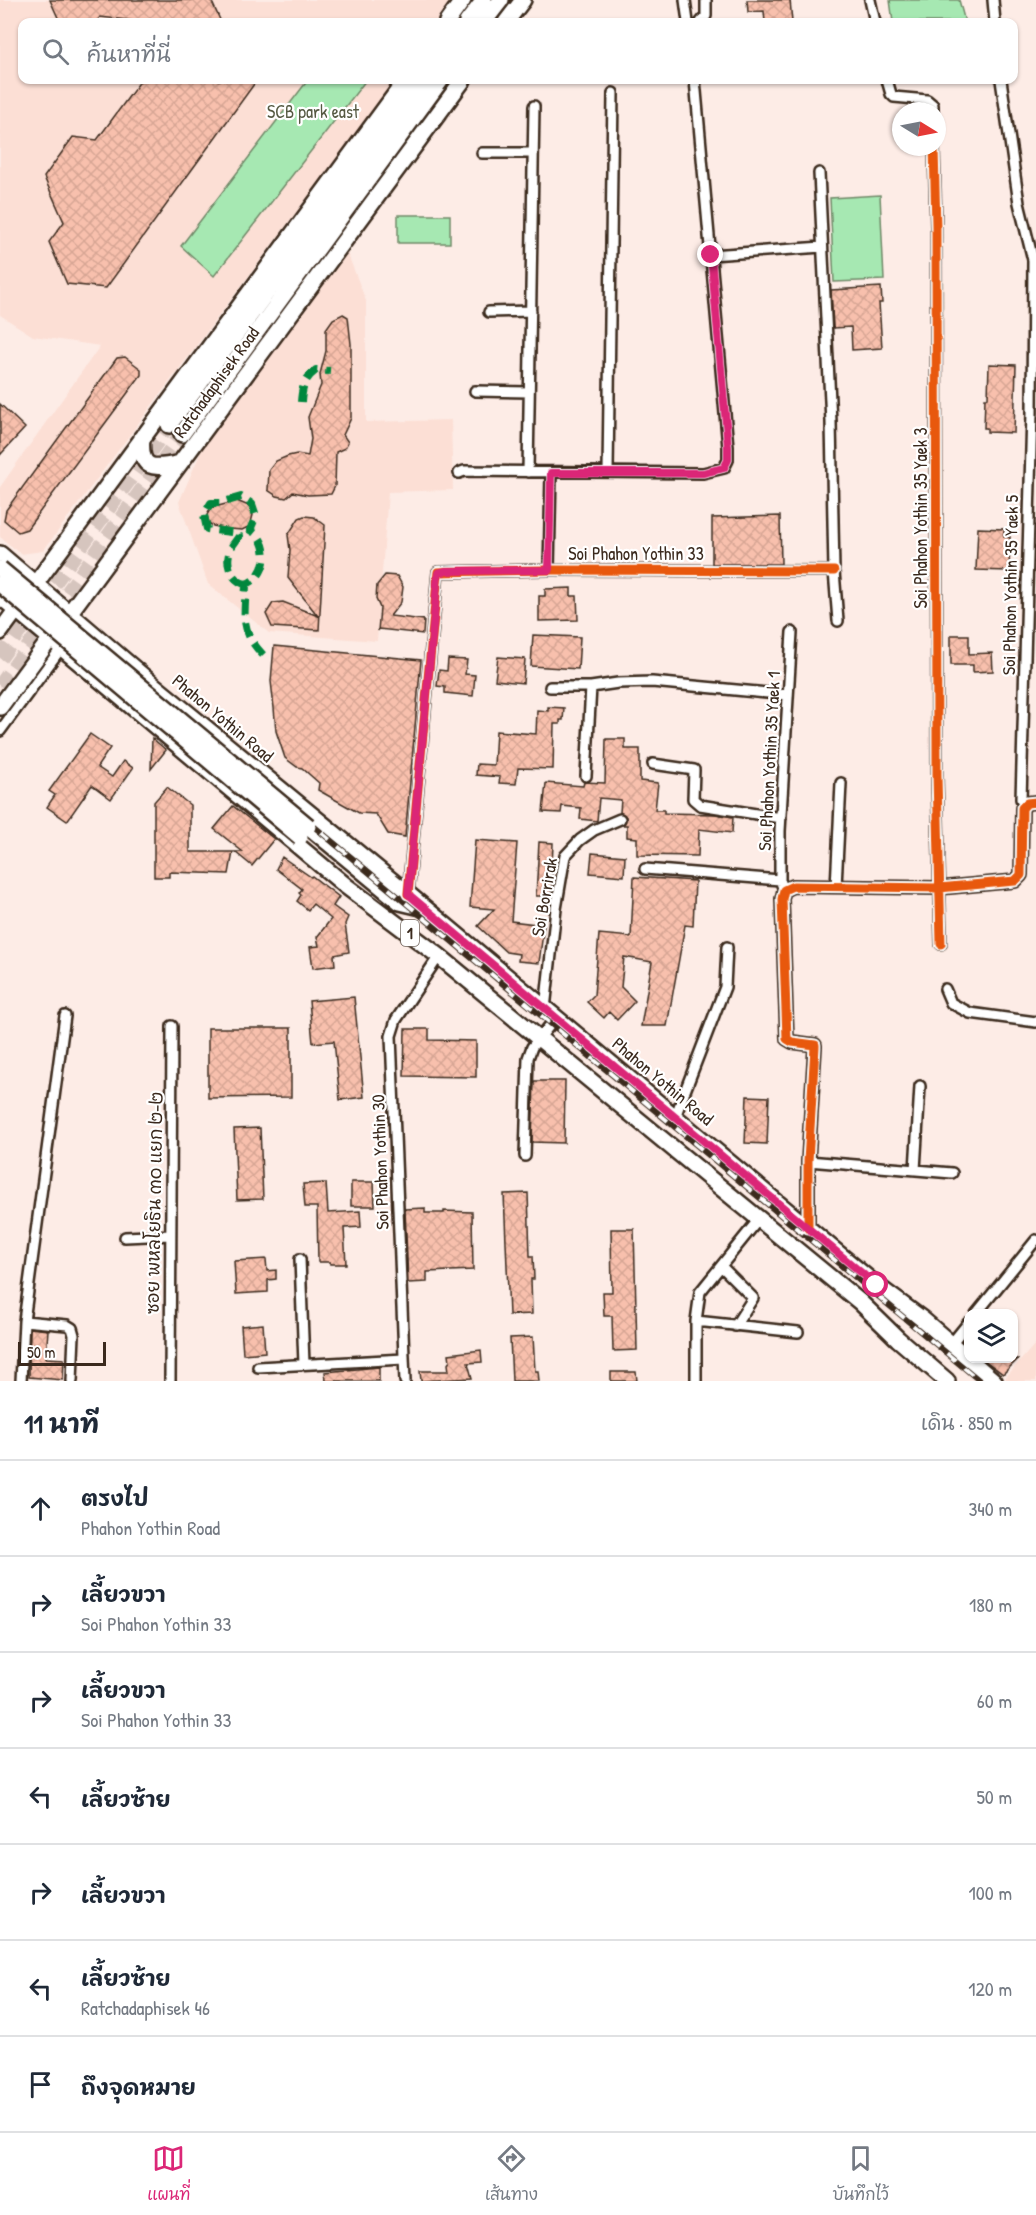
<!DOCTYPE html>
<html lang="th">
<head>
<meta charset="utf-8">
<style>
  body { margin:0; font-family:"Patrick Hand","Playpen Sans Thai",sans-serif; background:#f6f6f7; color:#1f2937 }
  .controls { position:absolute; right:18px; bottom:18px; display:grid; overflow:hidden; border-radius:12px; box-shadow:0 2px 4px #0004 }
  .controls button { width:54px; height:54px; display:grid; place-items:center; padding:0; border:0; border-bottom:2px solid #e0e1e3; background:#fff; color:#1f2937; font:30px sans-serif }
  .compass { position:absolute; left:892px; top:102px; width:54px; height:54px; border-radius:50%; background:#fff; box-shadow:0 2px 4px #0004; rotate:100deg }
  .scale { position:absolute; left:18px; bottom:15px; width:88px; box-sizing:border-box; padding-left:6px; border:3px solid #3b2a1e; border-top:0; font-size:16px; line-height:21px; white-space:nowrap; color:#3b2a1e; -webkit-text-stroke:4px #fff; paint-order:stroke }
  .stop { position:absolute; width:18px; height:18px; margin:-14px; border:4px solid #db2777; border-radius:50%; background:#fff }
  .stop.end { background:#db2777; border-color:#fff; box-shadow:0 2px 6px #0008 }
  .list { margin:0; padding:0; list-style:none }
  h2 { display:flex; justify-content:space-between; align-items:center; height:78px; margin:0; padding:0 24px; font-size:26px }
  h2 small { font-size:20px; font-weight:400; color:#747a83 }
  .list li { display:grid; grid-template-columns:39px 1fr auto; gap:18px; align-items:center; box-sizing:border-box; height:96px; padding:0 24px; border-top:2px solid #e0e1e3 }
  .list b { display:block; font-size:22px; white-space:nowrap }
  .list p { margin:0; font-size:20px; white-space:nowrap; color:#747a83 }
  .list em { font-size:20px; font-style:normal; color:#747a83 }
  .icon { flex:none; width:33px; height:33px; fill:none; stroke:currentColor; stroke-width:2; stroke-linecap:round; stroke-linejoin:round }
  .map { position:relative; flex:none; width:1036px; height:1381px; overflow:hidden }
  .search { position:absolute; background:#fff; box-shadow:0 2px 4px #0004; left:18px; right:18px; top:18px; height:66px; display:flex; align-items:center; gap:15px; box-sizing:border-box; padding:0 21px; border-radius:12px; color:#747a83; font-size:22px }
  .sheet { height:750px; background:#fff }
  nav { display:flex; justify-content:space-around; align-items:center; box-sizing:border-box; height:84px; border-top:2px solid #e0e1e3; background:#fff; font-size:16px; color:#747a83 }
  nav a { display:grid; justify-items:center; gap:3px }
  nav .on { color:#db2777 }
  .map>svg:first-child { display:block }
  .built { fill:#fcdfd5 }
  .green { fill:#a6e8b2; stroke:#708968; stroke-width:1.5 }
  .building { fill:url(#building-cross-hatch); stroke:#3b2a1e; stroke-width:1.5 }
  .lines { fill:none; stroke-linecap:round; stroke-linejoin:round }
  .primary-tunnel { stroke:#d6c5be; stroke-width:15; stroke-dasharray:15 8; stroke-linecap:butt }
  .minor-casing { stroke:#3b2a1e; stroke-width:14 }
  .tertiary-casing { stroke:#3b2a1e; stroke-width:16 }
  .primary-casing { stroke:#3b2a1e; stroke-width:20 }
  .minor { stroke:#fff; stroke-width:9 }
  .tertiary { stroke:#fff; stroke-width:12 }
  .primary { stroke:#fff; stroke-width:15 }
  .rail-casing { stroke:#3b2a1e; stroke-width:6 }
  .rail { stroke:#fff; stroke-width:4; stroke-dasharray:11; stroke-linecap:butt }
  .primary-bridge-casing { stroke:#3b2a1e; stroke-width:20; stroke-linecap:butt }
  .primary-bridge { stroke:#fff; stroke-width:15 }
  .quiet { stroke:#00873e; stroke-width:8; stroke-dasharray:15 8; stroke-linecap:butt }
  .cycleway-casing { stroke:#fff; stroke-width:13 }
  .cycleway { stroke:#e8590c; stroke-width:9 }
  .route { stroke:#db2777; stroke-width:8 }
  .labels { text-anchor:middle; dominant-baseline:central; stroke-width:4.5; stroke-linejoin:round; paint-order:stroke }
  .shield { fill:#fff; stroke:#766a62; stroke-width:1.5 }
  .shield-label { font-size:16px; font-weight:bold; fill:#3b2a1e }
  .park-label { font-size:18px; fill:#565a43; stroke:#fff }
  .street-label { font-size:18px; fill:#3b2a1e; stroke:#fff }
</style>
</head>
<body>
<div class="map">
<svg width="1036" height="1381" viewBox="0 0 1036 1381">
  <defs>
    <pattern id="building-cross-hatch" width="8" height="8" patternUnits="userSpaceOnUse" patternTransform="scale(1.5)"><rect width="8" height="8" fill="#f8c0ad"/><path d="M0 0l8 8M0 8l8-8" fill="none" stroke="#d6a594"/></pattern>
  </defs>
  <rect width="100%" height="100%" fill="#fdece6"/>
  <filter id="ink" filterUnits="userSpaceOnUse"><feTurbulence type="fractalNoise" baseFrequency=".0167" numOctaves="2"/><feDisplacementMap in="SourceGraphic" scale="12" xChannelSelector="R" yChannelSelector="G"/><feConvolveMatrix kernelMatrix="1 2 1 2 8 2 1 2 1" color-interpolation-filters="sRGB"/></filter>
  <g filter="url(#ink)">
    <path class="built" d="M0,0h454l-17,22h-415v58h373l-352,471 -22,3 -21,-17v-50l100,-141 -67,-10 -33,-21z
      M347,252l19,49v121l85,-2 2,70 -65,2 -11,149 -108,-8 -61,-49 -29,-82 24,-55z
      M1036,1343v38h-27l-4,-3z"/>
    <path class="green" d="M890,0h69l6,22h-72z
      M308,80h58l-152,196 -33,-30z
      M880,195l4,85 -50,2 -4,-84z
      M398,215h52v28h-52z"/>
    <path class="building" d="M50,0h161l10,22h-86v-1l-35,-4 -4,5h-36z
      M747,0h43l2,22h-27l-1,-11 -16,1z
      M141,80h116l-151,208 -39,-4 -18,-42 15,-20 -20,-45 29,-40 24,3z
      M881,287l1,16h-3l3,45 -30,2 -1,-23 -18,1 -2,-38z
      M343,314l5,3 3,27v74l-8,17 5,7 -3,6 -9,4 -1,34 -4,8 -23,1 -15,-3 -7,6 -9,-2 -9,-6 1,-20 7,-9 12,-5 9,-2 11,2 3,-17 -3,-22 13,-32 -1,-11 6,-23v-22l7,-10z
      M125,357l16,12v6l-114,154 -9,3 -14,-12 2,-10 111,-152z
      M989,364l27,1 -2,68 -27,-1v-4h-3l1,-30h3z
      M0,404l25,24 -25,27z
      M237,501l14,6 2,8 -3,11 -8,4 -12,-1 -17,-3 -4,-3 -2,-8 4,-7z
      M304,516l10,1 11,8 -6,105 -47,-3 -6,-13 7,-11 10,-1 35,14 -30,-38 2,-28 -2,-15 11,-17z
      M780,516l1,48h-69v-46z
      M978,528l26,1v8h6l-1,34 -33,-1z
      M385,575l12,1 6,11 -2,15 -11,14 34,4 -1,14 -44,-5 -1,2 2,-23 -4,-9 1,-14z
      M571,588v8h6l1,24 -39,1v-25h6v-7z
      M533,635l47,2 -2,32 -47,-3z
      M951,635h18v19l23,-1 1,18 -20,1v-7h-22z
      M274,646l147,14 -16,177 -17,-3 -12,-20 -17,-1 -41,-23 1,-7 -17,-15 -5,-1 -12,-9 -9,-27 -2,-23 -3,-27z
      M498,657l27,2 -2,24 -28,-3z
      M448,659l19,1 -2,14 10,1 -2,21 -28,-3v-6l-8,-1 2,-16 8,1z
      M548,707l16,1 -1,12h-3v4h-6l-1,45 -35,-1 -2,16 -17,-1 1,-6 -24,-2 1,-11 17,1 2,-34 40,3 1,-24 11,1z
      M90,734l20,14 -13,19 15,10 11,-16 10,7 -22,31 -19,-14 -25,36 -20,-14 8,-12 -6,-4z
      M152,738l14,12 -15,19z
      M606,739h19v10h15v32l18,2 -3,27h9v3l51,1 18,3 -1,16 -33,-4 -1,27 -61,-1v-17l-10,-1v-12h-4l3,-8 -6,-5 1,-12 -22,-2 -2,23 -17,-2 1,-11 -19,-2 -1,7 -18,-1 3,-29 37,3 1,-4 21,1z
      M167,787l23,18v47h43l-4,22 -60,-2v5h-15v-75z
      M233,806l41,33 -22,27 -17,-14h8l-29,-23z
      M475,840l42,3 -6,78 33,4 -5,38 -21,-2 1,-7 -13,-2 -28,-26 16,-17 -24,-2z
      M539,842l14,1 -2,53h-15z
      M592,853l33,3 -1,20 -34,-3z
      M282,857l29,20 1,-1 27,21 -6,9 15,11 -3,7 4,28 -15,3 1,10 -22,3 -3,-21 9,-1 -2,-9 14,-18 -18,-15 -5,6 -11,-9 4,-6 -2,-2 3,-4 -26,-20z
      M634,877l61,4 -2,45 -8,-1 -18,101h-26l11,-64 -28,-5 -3,30 14,14 -18,19 -8,-8 -5,6 -17,-16 7,-7 5,-61 32,3z
      M354,997l10,100 -24,3 -6,-59 -21,2 -4,-42z
      M208,1028h83v69l-83,1z
      M405,1029h24v11l47,1v36l-72,-1z
      M534,1081h31l-1,62 -32,-1z
      M747,1096l22,1 -2,47 -22,-1z
      M260,1128l3,71 -26,1 -3,-71z
      M351,1182h23l1,24h-24z
      M326,1183l2,30 32,-2 1,16 -17,1 2,36h-16v-2h-12l-1,-55h-12l-2,-23z
      M528,1193l2,63h3l1,23h-3l1,35 -23,1 -5,-121z
      M425,1208v5h19v-2l28,1 1,58 -46,2v10l-19,1 -3,-74z
      M611,1229h23l3,121 -24,1 -1,-35h-8l-1,-24h9z
      M266,1259l1,12 9,-1v9l-8,1v12l-32,2 -2,-33z
      M263,1324l2,28 -22,2 -2,-28z
      M30,1328l18,2 -2,28 18,1 -1,21 -34,-3z
      M533,1337l2,34h3l1,10h-27l-2,-43z
      M481,1350l1,12 -14,1 4,15 -51,3 -1,-10h29l-1,-7 2,-3 -1,-7z
      M983,1359h35l-15,15z
      M379,1367v14h-53l-1,-9z
      M611,1372h25l1,9h-26z"/>
    <g class="lines">
      <path class="primary-tunnel" d="M0,658l169,-233
        M0,686l182,-252"/>
      <g class="minor-casing">
        <path id="minor" d="M685,0l3,22
          M870,0l5,22
          M993,0l2,22
          M701,22l5,-6v-16
          M887,80l4,14 3,3 33,3 6,5v6
          M1001,80l18,123 14,57 -1,153 -11,386 3,6
          M934,147l2,80 1,548 4,169
          M482,153h51
          M819,173l12,249 3,149 4,50
          M711,255l111,-8
          M489,312l42,-1
          M475,391l54,1
          M528,472l6,-366
          M608,472l5,-379
          M459,473l5,-2 239,2 21,-5 4,-8v-13l-33,-367
          M549,570l2,-97
          M550,687h41l27,-4 34,-1 136,13
          M0,731l62,-84
          M653,764l41,6 -1,29 7,6 81,13
          M586,776l5,-89
          M645,869l135,11
          M836,887l5,-104
          M784,890l-4,-10v-49l12,-199
          M408,894l30,-322 111,-2 285,1
          M945,989l6,14 19,10 66,9
          M545,1009l11,-100 9,-53 15,-16 14,-10 26,-11
          M675,1117l50,-130 2,-40
          M525,1156l3,-98 4,-11 24,-29
          M808,1161l144,12
          M915,1170l5,-84
          M125,1237l45,-2
          M300,1259l4,105
          M721,1266l32,32 -18,28
          M976,1314l60,-74
          M24,1321l43,4 5,3 2,7 -2,46
          M696,1321l102,11
          M951,1344l17,-21
          M258,1367l146,-8
          M21,1381l3,-60 41,-305
          M170,1381l2,-355
          M405,1381l-14,-345 5,-16 43,-64
          M696,1381v-60l4,-29 59,-73"/>
      </g>
      <g class="tertiary-casing">
        <path id="tertiary" d="M808,1228v-67l7,-114v-2l-23,-3 -5,-3 -5,-140 2,-9 9,-4 146,2 76,-7 6,-6 1,-67 5,-5 9,-1"/>
      </g>
      <g class="primary-casing">
        <path id="primary" d="M447,22l16,-22
          M467,22l17,-22
          M484,22l17,-22
          M506,22l17,-22
          M169,425l255,-345
          M182,434l259,-354
          M142,437c-3,34 11,32 38,26
          M0,554l151,129 257,211 468,391 46,34 72,62
          M0,596l346,290 93,70 421,346 38,37 49,42
          M0,632l406,-552
          M0,707l463,-627
          M308,826l92,76 21,5"/>
      </g>
      <use href="#minor" class="minor"/>
      <use href="#tertiary" class="tertiary"/>
      <use href="#primary" class="primary"/>
      <g class="rail-casing">
        <path id="rail" d="M0,565l980,816"/>
      </g>
      <use href="#rail" class="rail"/>
      <g class="primary-bridge-casing">
        <path id="primary-bridge" d="M0,569l308,257
          M0,584l300,253"/>
      </g>
      <use href="#primary-bridge" class="primary-bridge"/>
      <path class="quiet" d="M301,402c1,-14 3,-23 15,-32l14,1
        M246,584c-15,-3 -22,-21 -15,-36 2,-4 6,-8 8,-12l-1,-3 -31,-4 -3,-14 7,-12h10l20,-6 11,7 4,12 -6,14c22,11 18,47 -4,54 -1,32 -7,46 17,71"/>
      <g class="cycleway-casing">
        <path id="cycleway" d="M934,147l2,80 1,548 4,169
          M408,894l30,-322 111,-2 285,1
          M808,1228v-67l7,-114v-2l-23,-3 -5,-3 -5,-140 2,-9 9,-4 146,2 76,-7 6,-6 1,-67 5,-5 9,-1"/>
      </g>
      <use href="#cycleway" class="cycleway"/>
    </g>
  </g>
  <g class="lines" filter="url(#ink)">
    <path class="route" d="M711,255l17,192v13l-4,8 -21,5h-152l-2,97 -103,1 -8,2 -30,321 468,391"/>
  </g>
  <g class="labels">
    <rect class="shield" x="401" y="920" width="18" height="26" rx="4.5"/>
    <g class="shield-label">
      <text x="410" y="933">1</text>
    </g>
    <g class="park-label">
      <text x="313" y="111">SCB park east</text>
    </g>
    <g class="street-label">
      <text transform="translate(216 382) rotate(-54)">Ratchadaphisek Road</text>
      <text transform="translate(920 518) rotate(-90)">Soi Phahon Yothin 35 Yaek 3</text>
      <text x="636" y="553">Soi Phahon Yothin 33</text>
      <text transform="translate(1010 585) rotate(-89)">Soi Phahon Yothin 35 Yaek 5</text>
      <text transform="translate(223 718) rotate(40)">Phahon Yothin Road</text>
      <text transform="translate(769 761) rotate(-87)">Soi Phahon Yothin 35 Yaek 1</text>
      <text transform="translate(544 897) rotate(-80)">Soi Borrirak</text>
      <text transform="translate(663 1081) rotate(40)">Phahon Yothin Road</text>
      <text transform="translate(380 1162) rotate(-92)">Soi Phahon Yothin 30</text>
      <text transform="translate(154 1203) rotate(-89)">ซอย พหลโยธิน ๓๐ แยก ๒-๒</text>
    </g>
  </g>
</svg>
<div class="controls">
<button><svg class="icon" aria-label="layers" viewBox="0 0 24 24"><path d="M12 4l9 5-9 5-9-5zM3 14l9 5 9-5"/></svg></button>
</div>
<svg class="compass" viewBox="-18 -18 36 36"><path d="M0-13l5 13h-10z" fill="#e53935"/><path d="M0 13l5-13h-10z" fill="#747a83"/></svg>
<div class="scale">50 m</div>
<div class="stop" style="left:876px;top:1285px"></div>
<div class="stop end" style="left:711px;top:255px"></div>
<div class="search"><svg class="icon" aria-label="search" viewBox="0 0 24 24"><circle cx="10" cy="10" r="6"/><path d="M15 15l6 6"/></svg>ค้นหาที่นี่</div>
</div>
<section class="sheet">
<h2>11 นาที<small>เดิน · 850 m</small></h2>
<ul class="list">
<li><svg class="icon" aria-label="ahead" viewBox="0 0 24 24"><path d="M12 20V5M6 11l6-6 6 6"/></svg><div><b>ตรงไป</b><p>Phahon Yothin Road</p></div><em>340 m</em></li>
<li><svg class="icon" aria-label="right" viewBox="0 0 24 24"><path d="M7 20v-9h11M14 6l5 5-5 5"/></svg><div><b>เลี้ยวขวา</b><p>Soi Phahon Yothin 33</p></div><em>180 m</em></li>
<li><svg class="icon" aria-label="right" viewBox="0 0 24 24"><path d="M7 20v-9h11M14 6l5 5-5 5"/></svg><div><b>เลี้ยวขวา</b><p>Soi Phahon Yothin 33</p></div><em>60 m</em></li>
<li><svg class="icon" aria-label="left" viewBox="0 0 24 24"><path d="M17 20v-9H6M10 6l-5 5 5 5"/></svg><div><b>เลี้ยวซ้าย</b></div><em>50 m</em></li>
<li><svg class="icon" aria-label="right" viewBox="0 0 24 24"><path d="M7 20v-9h11M14 6l5 5-5 5"/></svg><div><b>เลี้ยวขวา</b></div><em>100 m</em></li>
<li><svg class="icon" aria-label="left" viewBox="0 0 24 24"><path d="M17 20v-9H6M10 6l-5 5 5 5"/></svg><div><b>เลี้ยวซ้าย</b><p>Ratchadaphisek 46</p></div><em>120 m</em></li>
<li><svg class="icon" aria-label="arrive" viewBox="0 0 24 24"><path d="M6 21V4h12l-3 4 3 4H6"/></svg><div><b>ถึงจุดหมาย</b></div></li>
</ul>
</section>
<nav>
<a class="on"><svg class="icon" aria-label="map" viewBox="0 0 24 24"><path d="M3 6l6-2 6 2 6-2v14l-6 2-6-2-6 2zM9 4v14M15 6v14"/></svg>แผนที่</a>
<a><svg class="icon" aria-label="directions" viewBox="0 0 24 24"><path d="M12 3l9 9-9 9-9-9zM9 14v-3h6M13 9l2 2-2 2"/></svg>เส้นทาง</a>
<a><svg class="icon" aria-label="saved" viewBox="0 0 24 24"><path d="M7 4h10v16l-5-4-5 4z"/></svg>บันทึกไว้</a>
</nav>
</body>
</html>
